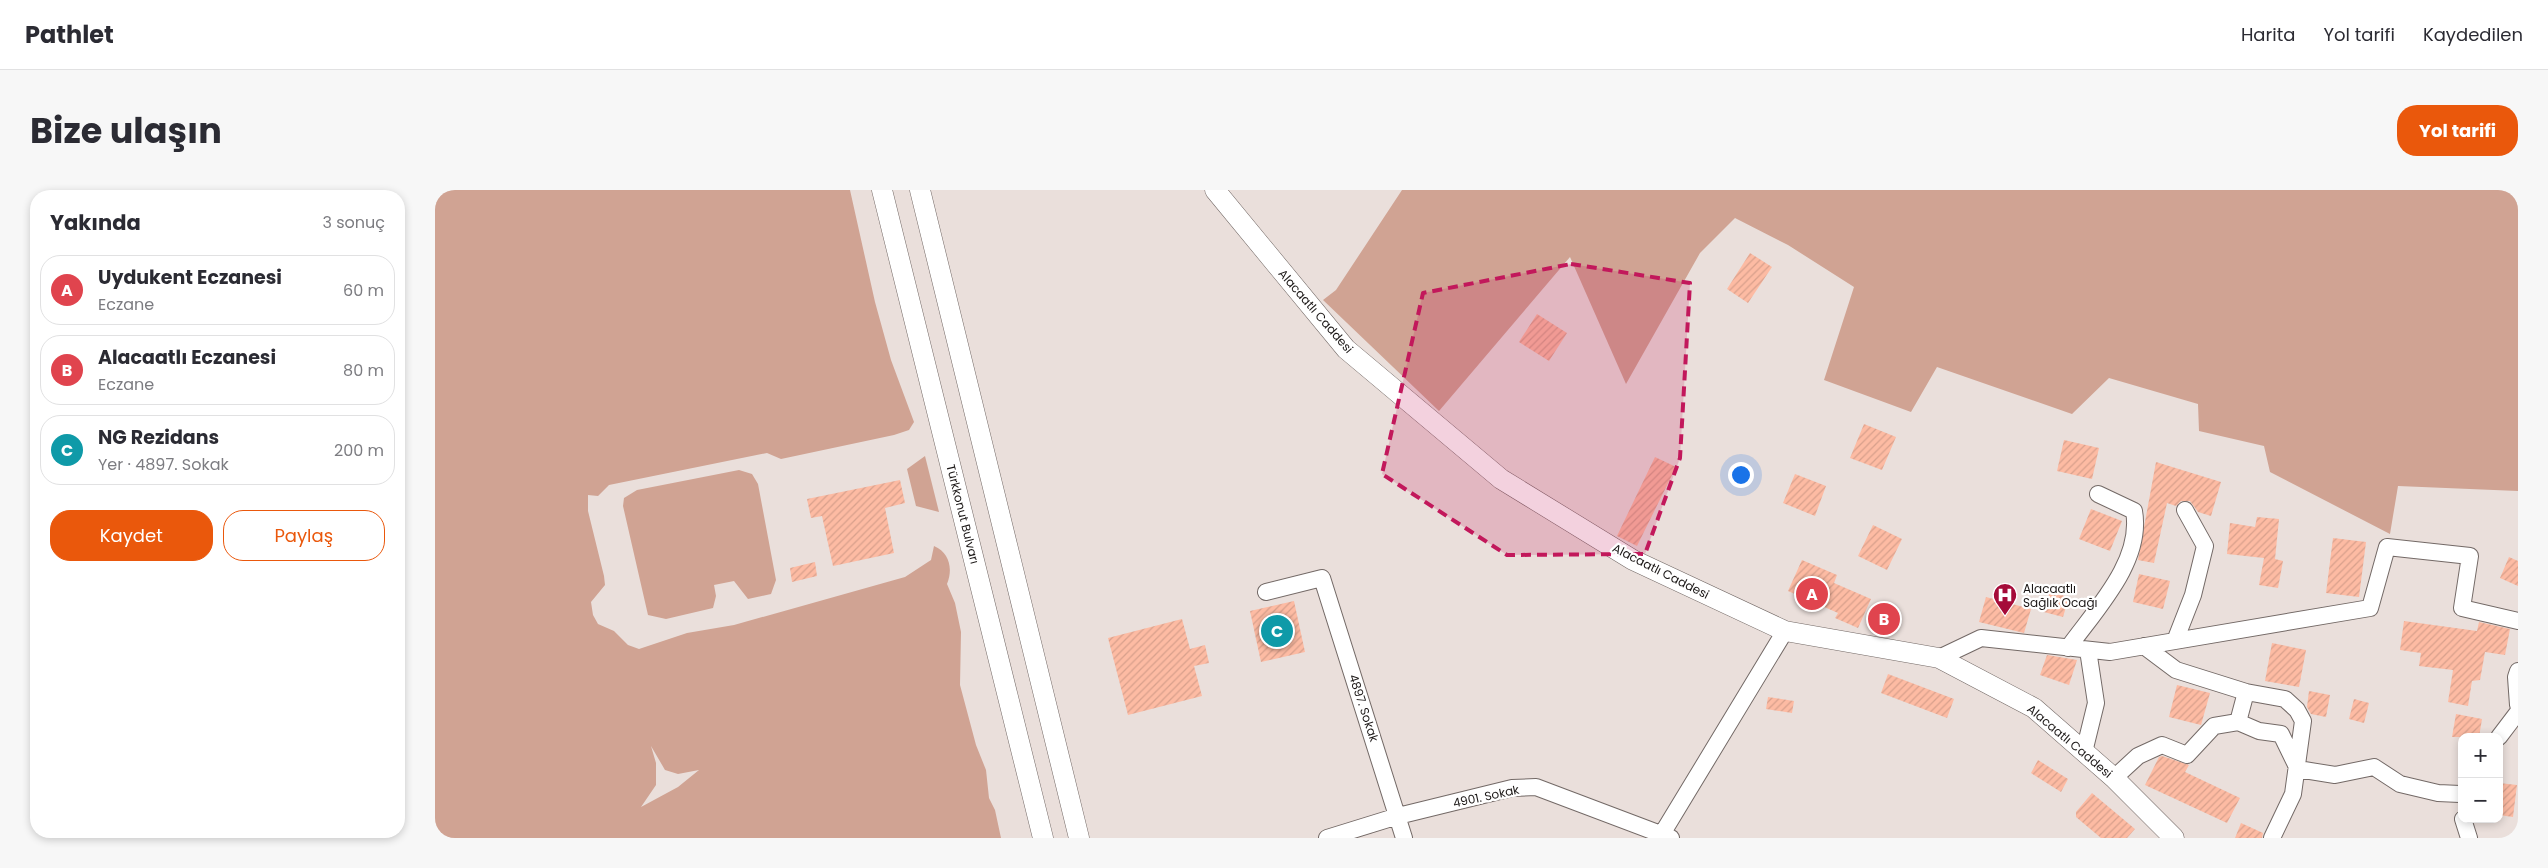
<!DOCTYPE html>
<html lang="tr">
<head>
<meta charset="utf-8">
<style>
  body { margin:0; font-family:Poppins,sans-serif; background:#f7f7f7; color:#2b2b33 }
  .controls { position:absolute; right:15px; bottom:15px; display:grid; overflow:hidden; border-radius:10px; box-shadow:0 2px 8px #0003 }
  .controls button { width:45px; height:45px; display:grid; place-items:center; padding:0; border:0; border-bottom:1px solid #e1e1e2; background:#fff; color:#2b2b33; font:25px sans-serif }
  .you { position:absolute; left:1305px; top:284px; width:18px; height:18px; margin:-12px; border:4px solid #fff; border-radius:50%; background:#1a73e8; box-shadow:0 0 0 8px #1a73e833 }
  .badge { display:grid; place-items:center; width:32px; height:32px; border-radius:50%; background:#ea580c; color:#fff; font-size:16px; font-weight:700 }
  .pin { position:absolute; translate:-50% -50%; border:2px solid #fff; box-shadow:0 1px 5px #0006 }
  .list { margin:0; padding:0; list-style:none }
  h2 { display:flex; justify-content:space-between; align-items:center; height:65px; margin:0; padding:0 20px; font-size:21px }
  h2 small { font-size:16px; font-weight:400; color:#7c7c81 }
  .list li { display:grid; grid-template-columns:32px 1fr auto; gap:15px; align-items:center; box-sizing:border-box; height:70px; margin:0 10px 10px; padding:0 10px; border:1px solid #e1e1e2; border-radius:20px }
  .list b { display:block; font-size:19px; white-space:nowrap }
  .list p { margin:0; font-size:16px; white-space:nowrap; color:#7c7c81 }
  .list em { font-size:16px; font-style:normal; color:#7c7c81 }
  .actions { display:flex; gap:10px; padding:15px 20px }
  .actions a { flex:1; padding:11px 0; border:1px solid #ea580c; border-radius:20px; text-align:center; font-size:18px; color:#ea580c }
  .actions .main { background:#ea580c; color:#fff }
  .map { position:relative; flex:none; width:2083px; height:648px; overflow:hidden; border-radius:20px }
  header { display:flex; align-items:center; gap:30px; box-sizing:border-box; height:70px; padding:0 25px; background:#fff; border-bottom:1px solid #e1e1e2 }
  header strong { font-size:24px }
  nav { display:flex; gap:28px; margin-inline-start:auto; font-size:18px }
  .intro { display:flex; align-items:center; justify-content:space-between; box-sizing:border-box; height:120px; padding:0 30px }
  h1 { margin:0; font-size:35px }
  .button { padding:12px 22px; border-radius:20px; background:#ea580c; color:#fff; font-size:18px; font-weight:700 }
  main { display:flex; gap:30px; padding:0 30px }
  aside { flex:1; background:#fff; border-radius:20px; box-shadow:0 2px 8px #0003 }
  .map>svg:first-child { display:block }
  .green { fill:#d0a393; fill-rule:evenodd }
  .building { fill:url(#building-hatch) }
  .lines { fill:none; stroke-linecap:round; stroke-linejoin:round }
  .minor-casing { stroke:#736966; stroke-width:18 }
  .tertiary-casing { stroke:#736966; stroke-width:21 }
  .minor { stroke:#fff; stroke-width:16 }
  .tertiary { stroke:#fff; stroke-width:20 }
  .marked { fill:#c2185b; fill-opacity:0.2; stroke:#c2185b; stroke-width:4; stroke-dasharray:10 6; stroke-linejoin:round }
  .labels { text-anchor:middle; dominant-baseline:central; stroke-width:4.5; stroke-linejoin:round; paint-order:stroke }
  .street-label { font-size:12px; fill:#1b1716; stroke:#fff }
  .poi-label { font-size:12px; fill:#1b1716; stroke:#fff; text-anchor:start }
</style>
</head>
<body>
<header>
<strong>Pathlet</strong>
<nav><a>Harita</a><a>Yol tarifi</a><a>Kaydedilen</a></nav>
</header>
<div class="intro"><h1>Bize ulaşın</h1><a class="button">Yol tarifi</a></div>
<main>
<aside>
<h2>Yakında<small>3 sonuç</small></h2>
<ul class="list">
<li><span class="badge" style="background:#e0444e">A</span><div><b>Uydukent Eczanesi</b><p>Eczane</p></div><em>60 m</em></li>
<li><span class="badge" style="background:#e0444e">B</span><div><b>Alacaatlı Eczanesi</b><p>Eczane</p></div><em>80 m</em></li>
<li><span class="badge" style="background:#0f9aa8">C</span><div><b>NG Rezidans</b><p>Yer · 4897. Sokak</p></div><em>200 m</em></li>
</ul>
<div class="actions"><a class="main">Kaydet</a><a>Paylaş</a></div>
</aside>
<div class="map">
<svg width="2083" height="648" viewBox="0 0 2083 648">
  <defs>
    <pattern id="building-hatch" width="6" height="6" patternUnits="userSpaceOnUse" patternTransform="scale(1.25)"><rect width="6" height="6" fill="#fdbba3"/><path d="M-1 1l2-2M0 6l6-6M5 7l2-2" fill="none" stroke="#d8a08c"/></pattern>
  </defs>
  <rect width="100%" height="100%" fill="#eadfdb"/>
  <path class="green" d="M0,0h415l25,112 16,58 23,62 -5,8 -15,5 -113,24 -14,-6 -158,32 -11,11 -10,-1v16l16,65 1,9 -14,17 2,13 5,9 16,7 14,14 11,4 48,-16 47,-8 171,-48 26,-17 3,-14c16,7 19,23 13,38l8,19 6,29 -1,53 16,60 10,25 3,28 6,12 6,28h-566zM216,556l14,24 13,4 21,-4 -21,17 -37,20 15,-22v-22z
    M967,0h1116v301l-120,-5 -8,48 -120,-62 -6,-26 -65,-15 -1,-27 -89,-26 -37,36 -135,-47 -26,45 -87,-32 30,-93 -66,-42 -53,-27 -35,35 -74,131 -56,-127 -131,154 -116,-111 13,-10z
    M490,266l14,56 -23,-6 -9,-37z
    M304,280l13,4 6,10 18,96 -5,14 -23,5 -14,-18 -20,4 2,11 -3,12 -47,11 -18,-4 -25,-109 1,-8 13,-8z"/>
  <path class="building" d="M1315,63l22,14 -24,36 -21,-14z
    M1102,124l30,19 -18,28 -30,-19z
    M1429,234l32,13 -14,33 -32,-12z
    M1629,250l35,8 -7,31 -35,-8z
    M1220,267l21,10 -39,79 -20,-10z
    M1721,272l65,20 -10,34 -13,-4 -8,-11h-9l-5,5 -9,-3 -13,60 -16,-3z
    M1360,284l31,12 -11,30 -32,-13z
    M465,290l5,23 -20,5 9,45 -61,13 -11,-50 -11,2 -4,-19z
    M1656,319l31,12 -12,30 -31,-12z
    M1822,327l22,2 -4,40 -4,-1 12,3 -5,27 -19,-3 5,-27 -37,-4 3,-31 25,4z
    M1438,335l29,14 -15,31 -29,-14z
    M1898,348l33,4 -7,55 -33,-4z
    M2074,367l9,4v25l-18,-8z
    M1367,370l35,15 -3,8 37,16 -13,29 -23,-10 3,-5 -50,-22z
    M380,372l2,14 -25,6 -2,-14z
    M1704,384l31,7 -7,28 -30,-7z
    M1615,402l19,5 -6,20 -19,-5z
    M1551,407l45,12 -7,24 -45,-11z
    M859,411l11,51 -44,10 -11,-51z
    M747,429l8,30 15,-4 4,18 -15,3 8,30 -74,19 -20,-77z
    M1969,431l73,10 2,-9 31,7 -5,26 -20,-3 -5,28 -8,1 -4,25 -20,-4 5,-32 -34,-4 2,-13 -21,-3z
    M1837,453l34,7 -7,37 -34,-6z
    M1612,465l30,5 -8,25 -29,-10z
    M1453,484l66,25 -7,19 -66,-25z
    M1742,495l33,8 -9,32 -32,-8z
    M1874,501l21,4 -4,22 -15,-3 -4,-7z
    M1333,507l26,4 -2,12 -26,-4z
    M1919,509l15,4 -5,20 -15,-4z
    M2021,524l26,5 -3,18h-27z
    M1727,566l27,9 -4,7 55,26 -13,25 -82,-38 14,-28z
    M1603,570l30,19 -7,13 -30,-19z
    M2064,593l18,2 -4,32 -14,-2z
    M1657,603l43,36 -8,9h-26l-25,-21v-5z
    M1806,633l22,10 -1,5h-27z"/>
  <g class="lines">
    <g class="minor-casing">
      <path id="minor" d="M831,402l56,-14 82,260
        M1740,451l18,-46 12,-49 -20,-36
        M1709,456l32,24 70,22 39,7 12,11 6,11 -10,73 -21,44
        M1633,458c28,-39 75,-87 66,-137l-36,-17
        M1504,468l42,-20 129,14 260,-44 17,-61 83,9 -8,52 56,13
        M2083,481l-2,6 2,28
        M1811,502l-8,30 21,9 22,3 17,35 37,6 39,-8 26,17 38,9 22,1
        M2064,547l19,-25
        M1649,562l12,-49 -8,-53
        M1679,588l24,-22 24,-11 25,10 27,-29 24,-4
        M2028,629l6,19
        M1227,644l123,-203
        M892,648l71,-22 114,-28 24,-1 135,51"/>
    </g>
    <g class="tertiary-casing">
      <path id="tertiary" d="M447,0l161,648
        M485,0l159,648
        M780,0l131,159 155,130 132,81 152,71 154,27 95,50 80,70 60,60"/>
    </g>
    <use href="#minor" class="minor"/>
    <use href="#tertiary" class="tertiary"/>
  </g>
  <path class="marked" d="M1136,74l119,19 -10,175 -35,96 -138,1 -125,-81 41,-181z"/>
  <defs>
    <g id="hospital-pin" transform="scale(1.25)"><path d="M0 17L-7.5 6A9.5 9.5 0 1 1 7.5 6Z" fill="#a50b39" stroke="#fff"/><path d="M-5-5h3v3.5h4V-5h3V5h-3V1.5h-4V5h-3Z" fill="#fff"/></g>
  </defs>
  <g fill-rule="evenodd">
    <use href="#hospital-pin" x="1570" y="405"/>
  </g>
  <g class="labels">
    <g class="street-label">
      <text transform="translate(881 121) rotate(49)">Alacaatlı Caddesi</text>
      <text transform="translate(528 324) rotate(76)">Türkkonut Bulvarı</text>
      <text transform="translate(1226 381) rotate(27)">Alacaatlı Caddesi</text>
      <text transform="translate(929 518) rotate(72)">4897. Sokak</text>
      <text transform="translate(1635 551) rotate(40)">Alacaatlı Caddesi</text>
      <text transform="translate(1051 606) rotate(-12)">4901. Sokak</text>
    </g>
    <g class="poi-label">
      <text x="1588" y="398">Alacaatlı<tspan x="1588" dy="14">Sağlık Ocağı</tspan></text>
    </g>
  </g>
</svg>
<div class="controls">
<button>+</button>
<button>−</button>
</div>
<div class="you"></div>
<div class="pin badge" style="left:1377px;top:404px;background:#e0444e">A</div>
<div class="pin badge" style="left:1449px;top:429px;background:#e0444e">B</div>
<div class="pin badge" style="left:842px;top:441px;background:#0f9aa8">C</div>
</div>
</main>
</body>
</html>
